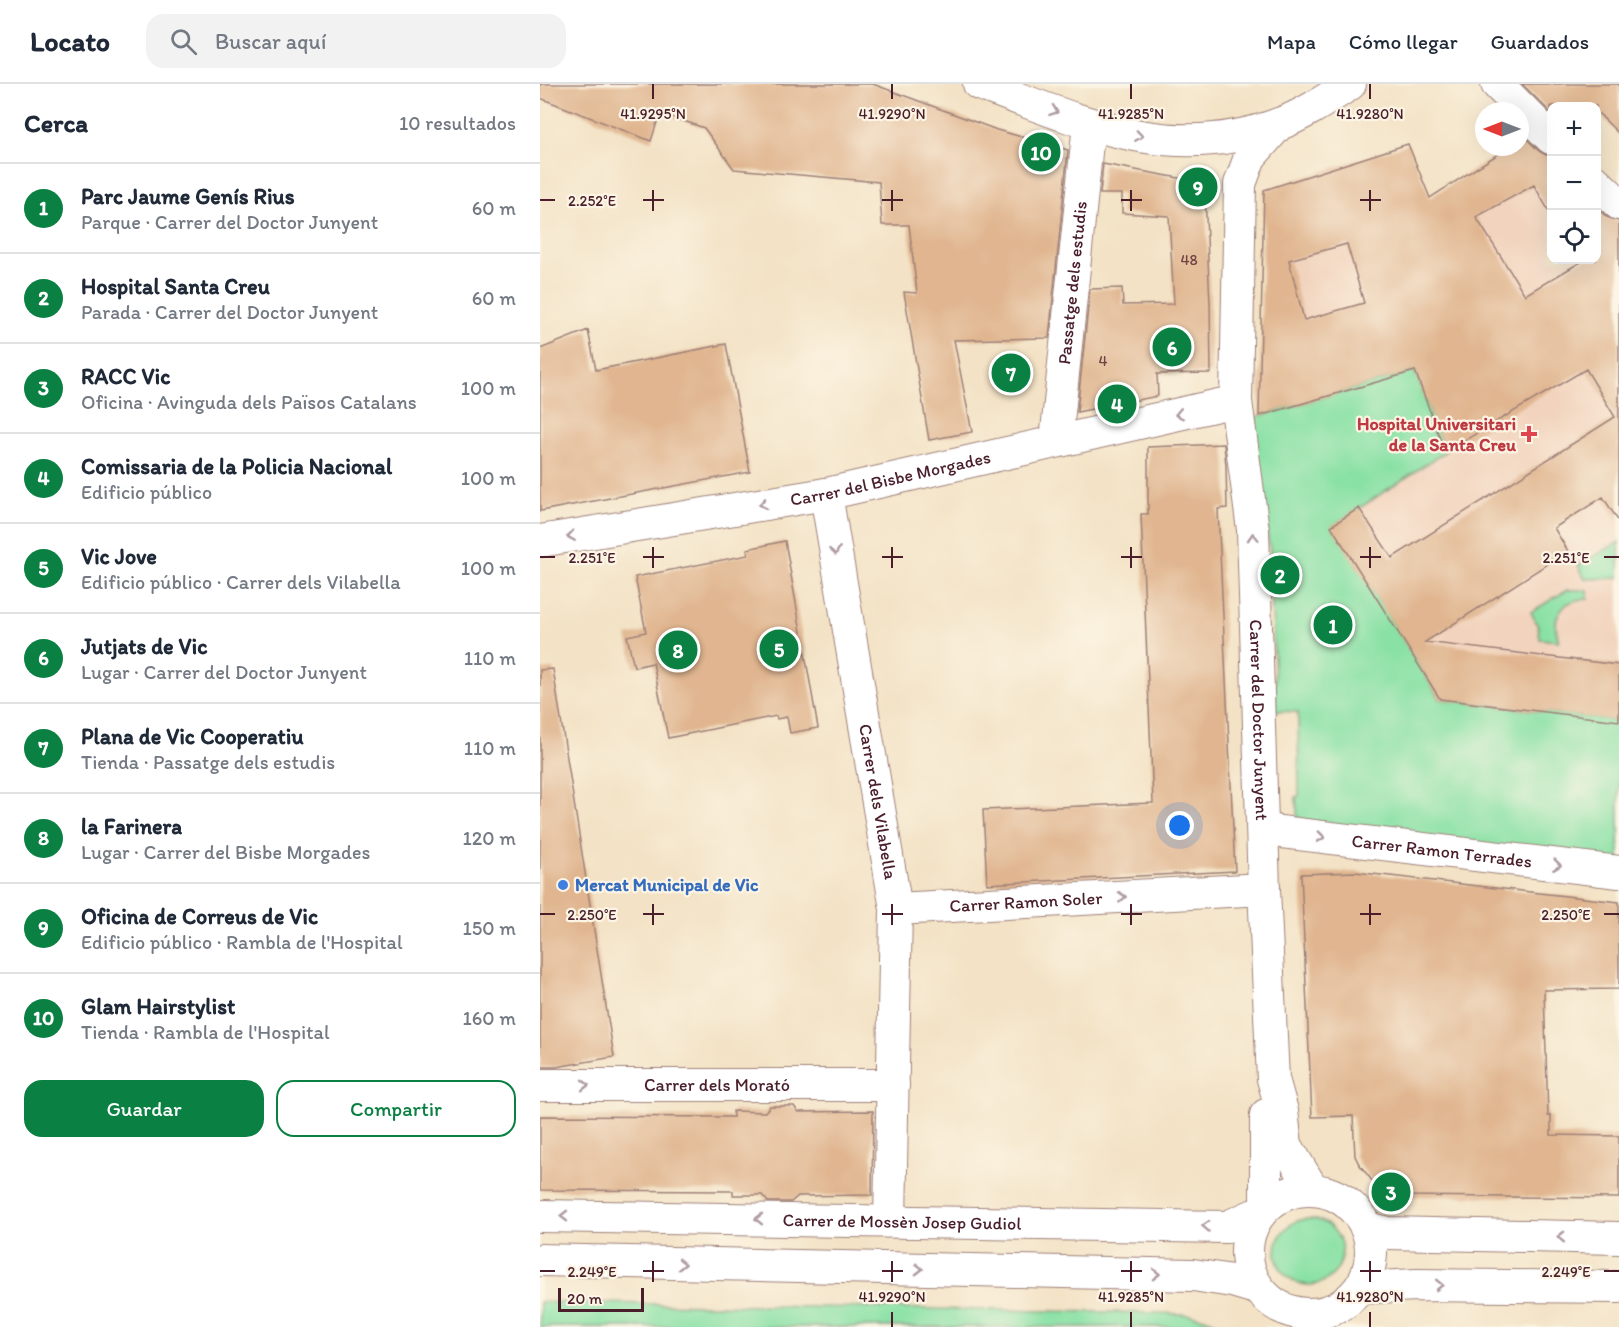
<!DOCTYPE html>
<html lang="es">
<head>
<meta charset="utf-8">
<style>
  body { margin:0; font-family:Itim,sans-serif; background:#f2f2f3; color:#1f2937 }
  .controls { position:absolute; right:18px; top:18px; display:grid; overflow:hidden; border-radius:12px; box-shadow:0 6px 24px #0002 }
  .controls button { width:54px; height:54px; display:grid; place-items:center; padding:0; border:0; border-bottom:2px solid #e0e1e3; background:#fff; color:#1f2937; font:30px sans-serif }
  .compass { position:absolute; left:935px; top:18px; width:54px; height:54px; border-radius:50%; background:#fff; box-shadow:0 6px 24px #0002; rotate:270deg }
  .scale { position:absolute; left:18px; bottom:15px; width:86px; box-sizing:border-box; padding-left:6px; border:3px solid #4a1f2b; border-top:0; font-size:16px; line-height:21px; white-space:nowrap; color:#4a1f2b; -webkit-text-stroke:4px #fcf5e5; paint-order:stroke }
  .you { position:absolute; left:640px; top:742px; width:21px; height:21px; margin:-15px; border:4px solid #fff; border-radius:50%; background:#1a73e8; box-shadow:0 0 0 9px #1a73e833 }
  .badge { display:grid; place-items:center; width:39px; height:39px; border-radius:50%; background:#0b8043; color:#fff; font-size:20px; font-weight:700 }
  .pin { position:absolute; translate:-50% -50%; border:3px solid #fff; box-shadow:0 2px 6px #0006 }
  .list { margin:0; padding:0; list-style:none }
  h2 { display:flex; justify-content:space-between; align-items:center; height:78px; margin:0; padding:0 24px; font-size:26px }
  h2 small { font-size:20px; font-weight:400; color:#747a83 }
  .list li { display:grid; grid-template-columns:39px 1fr auto; gap:18px; align-items:center; box-sizing:border-box; height:90px; padding:0 24px; border-top:2px solid #e0e1e3 }
  .list b { display:block; font-size:22px; white-space:nowrap }
  .list p { margin:0; font-size:20px; white-space:nowrap; color:#747a83 }
  .list em { font-size:20px; font-style:normal; color:#747a83 }
  .actions { display:flex; gap:12px; padding:18px 24px }
  .actions a { flex:1; padding:14px 0; border:2px solid #0b8043; border-radius:18px; text-align:center; font-size:21px; color:#0b8043 }
  .actions .main { background:#0b8043; color:#fff }
  .icon { flex:none; width:33px; height:33px; fill:none; stroke:currentColor; stroke-width:2; stroke-linecap:round; stroke-linejoin:round }
  .map { position:relative; flex:none; width:1079px; height:1243px; overflow:hidden }
  header { display:flex; align-items:center; gap:36px; box-sizing:border-box; height:84px; padding:0 30px; background:#fff; border-bottom:2px solid #e0e1e3 }
  header strong { font-size:28px }
  nav { display:flex; gap:33px; margin-inline-start:auto; font-size:21px }
  .search { width:420px; height:54px; background:#f2f2f3; display:flex; align-items:center; gap:15px; box-sizing:border-box; padding:0 21px; border-radius:18px; color:#747a83; font-size:22px }
  main { display:flex }
  aside { flex:1; background:#fff }
  .map>svg:first-child { display:block }
  .built { fill:#f2d4be }
  .green { fill:#89e1a5; stroke:#6a8068; stroke-width:1.5 }
  .building { fill:#e0b58f; fill-rule:evenodd }
  .lines { fill:none; stroke-linecap:round; stroke-linejoin:round }
  .minor-casing { stroke:#9e8078; stroke-width:34 }
  .minor { stroke:#fff; stroke-width:32 }
  .oneway { stroke:#ae9aa0 }
  .ticks { fill:none; stroke:#4a1f2b; stroke-width:2 }
  .health-dot { fill:#e0444e; stroke:#fcf5e5; stroke-width:2 }
  .shop-dot { fill:#3f7fe0; stroke:#fcf5e5; stroke-width:2 }
  .labels { text-anchor:middle; dominant-baseline:central; stroke-width:4.5; stroke-linejoin:round; paint-order:stroke }
  .number-label { font-size:15px; fill:#704444 }
  .street-label { font-size:18px; fill:#4a1f2b; stroke:#fcf5e5 }
  .health-label { font-size:18px; font-weight:bold; fill:#be3a42; stroke:#fcf5e5; text-anchor:end }
  .shop-label { font-size:18px; font-weight:bold; fill:#366cbe; stroke:#fcf5e5; text-anchor:start }
  .ticks-label { font-size:15px; text-anchor:middle; fill:#4a1f2b; stroke:#fcf5e5; stroke-width:4.5; stroke-linejoin:round; paint-order:stroke }
</style>
</head>
<body>
<header>
<strong>Locato</strong>
<div class="search"><svg class="icon" aria-label="search" viewBox="0 0 24 24"><circle cx="10" cy="10" r="6"/><path d="M15 15l6 6"/></svg>Buscar aquí</div>
<nav><a>Mapa</a><a>Cómo llegar</a><a>Guardados</a></nav>
</header>
<main>
<aside>
<h2>Cerca<small>10 resultados</small></h2>
<ul class="list">
<li><span class="badge">1</span><div><b>Parc Jaume Genís Rius</b><p>Parque · Carrer del Doctor Junyent</p></div><em>60 m</em></li>
<li><span class="badge">2</span><div><b>Hospital Santa Creu</b><p>Parada · Carrer del Doctor Junyent</p></div><em>60 m</em></li>
<li><span class="badge">3</span><div><b>RACC Vic</b><p>Oficina · Avinguda dels Països Catalans</p></div><em>100 m</em></li>
<li><span class="badge">4</span><div><b>Comissaria de la Policia Nacional</b><p>Edificio público</p></div><em>100 m</em></li>
<li><span class="badge">5</span><div><b>Vic Jove</b><p>Edificio público · Carrer dels Vilabella</p></div><em>100 m</em></li>
<li><span class="badge">6</span><div><b>Jutjats de Vic</b><p>Lugar · Carrer del Doctor Junyent</p></div><em>110 m</em></li>
<li><span class="badge">7</span><div><b>Plana de Vic Cooperatiu</b><p>Tienda · Passatge dels estudis</p></div><em>110 m</em></li>
<li><span class="badge">8</span><div><b>la Farinera</b><p>Lugar · Carrer del Bisbe Morgades</p></div><em>120 m</em></li>
<li><span class="badge">9</span><div><b>Oficina de Correus de Vic</b><p>Edificio público · Rambla de l'Hospital</p></div><em>150 m</em></li>
<li><span class="badge">10</span><div><b>Glam Hairstylist</b><p>Tienda · Rambla de l'Hospital</p></div><em>160 m</em></li>
</ul>
<div class="actions"><a class="main">Guardar</a><a>Compartir</a></div>
</aside>
<div class="map">
<svg width="1079" height="1243" viewBox="0 0 1079 1243">
  <rect width="100%" height="100%" fill="#fcf5e5"/>
  <filter id="ink" filterUnits="userSpaceOnUse"><feTurbulence type="fractalNoise" baseFrequency=".0167" numOctaves="2"/><feDisplacementMap in="SourceGraphic" scale="12" xChannelSelector="R" yChannelSelector="G"/><feConvolveMatrix kernelMatrix="1 2 1 2 8 2 1 2 1" color-interpolation-filters="sRGB"/></filter>
  <filter id="wash" filterUnits="userSpaceOnUse"><feTurbulence type="fractalNoise" baseFrequency=".008" numOctaves="4" result="noise"/><feDisplacementMap in="SourceGraphic" scale="24" xChannelSelector="R" yChannelSelector="G"/><feGaussianBlur stdDeviation="1.35" result="paint"/><feColorMatrix in="noise" values="0 0 0 0 0 0 0 0 0 0 0 0 0 0 0 0 0 1.4 0 .05"/><feComposite in="paint" operator="in"/></filter>
  <g filter="url(#wash)">
    <rect width="100%" height="100%" fill="#f3e2c5"/>
    <path class="built" d="M997,45l14,16v115h45l1,-68 22,24v505l-180,-22 -108,-173 114,-74 -186,-36 5,-226 144,-46 22,53 79,-50h11v-7z"/>
    <path class="green" d="M875,287l30,81 -113,74 108,173 179,22v142l-321,-38 -2,-28 3,-1 -1,-84 -22,-1 -6,-160 -21,-132z
      M1079,458v36l-34,1 -7,-14z
      M1027,506h21v9c-26,0 -38,17 -29,42l-19,-2 -2,-13 -7,-14z
      M736 1168a33 33 0 1 1 66 0a33 33 0 1 1-66 0Z
      M0,1218l621,11c22,1 44,1 62,14h-683z"/>
    <g id="blocks">
      <path class="building" d="M0,0h333l124,46 71,20 -19,188 -95,2 18,92 -43,8 -25,-148 13,1 -8,-68h-27l-3,-43 -145,-13 -30,-41 -44,-15 -9,28 -111,-43z
        M982,0h97v50l-23,-23v-5h-45v7z
        M985,53l14,14 7,4h5v60l-17,-30 -58,32 49,78 59,-35h12v-53l11,10 12,4v301l-16,-25 -49,31 14,23 -143,91 194,23v56l-179,-22 -109,-173 28,-18 33,50 223,-141 -29,-48 -141,83 -30,-81 -156,45 5,-226 144,-46 22,54 79,-51h11v-7zM807,160l17,59 -60,17 -15,-60z
        M563,80l87,16 15,15 5,108 1,70 -54,1 1,22 -81,16 13,-123 32,-1 1,17 51,-1 -5,-88 -47,-3v-19h-22z
        M48,246l8,40 130,-26 24,128 -210,39v-162z
        M684,360l2,22 1,42 -9,1 17,362 -248,13 -4,-74 170,-7 -12,-289h7v-67z
        M245,457l33,187 -28,5 -3,-16 -10,2 -1,-3 -108,22 -15,-75 -19,4 -7,-31 19,-4 -11,-55 113,-22 -1,-6z
        M13,585l61,388 -58,10h-16v-397z
        M815,788l264,30v87l-75,1 4,126h3v19l68,1v62l-219,-2 -18,-6 -9,-8 -14,-18 -4,-8 -2,-40 -41,1 -11,-243z
        M230,1022h24l4,6 75,-1 -1,84 -74,1 -7,6h-23l-6,-7h-29v-4l-193,-1v-74l193,1v-6l32,1z"/>
    </g>
  </g>
  <g filter="url(#ink)">
    <use href="#blocks" fill-opacity="0" stroke="#9e8078" stroke-width="1.5"/>
    <g class="lines">
      <g class="minor-casing">
        <g id="minor">
          <path d="M439,0c102,37 190,81 300,40 25,-9 48,-25 71,-40"/>
          <path d="M957,0l54,54"/>
          <path id="s1" d="M739,40l-29,33 -10,27 -4,217 17,129 11,359 9,190 9,32 4,34 27,45"/>
          <path d="M1056,98l23,22"/>
          <path id="s2" d="M516,357l33,-317"/>
          <path id="s3" d="M286,410l70,415 -6,312"/>
          <path id="s4" d="M0,457l286,-47 410,-93"/>
          <path id="s5" d="M723,746l356,42"/>
          <path id="s6" d="M356,825l368,-20"/>
          <path id="s7" d="M0,1001h353"/>
          <circle cx="769" cy="1168" r="62"/>
          <path d="M726,1123v-92"/>
          <path id="s8" d="M0,1132l687,11 34,-15"/>
          <path d="M826,1144l22,5 231,5"/>
          <path d="M0,1176l653,15 39,6 27,8"/>
          <path d="M820,1204l56,-3 203,2"/>
        </g>
      </g>
      <use href="#minor" class="minor"/>
    </g>
    <defs><path id="oneway-chevron" d="M-2-3.5L2.5 0L-2 3.5" fill="none" stroke-width="1.6" stroke-linecap="round" stroke-linejoin="round" transform="scale(1.5)"/></defs>
    <g class="oneway">
      <use href="#oneway-chevron" transform="translate(514 27) rotate(20)"/>
      <use href="#oneway-chevron" transform="translate(599 52) rotate(8)"/>
      <use href="#oneway-chevron" transform="translate(639 330) rotate(168)"/>
      <use href="#oneway-chevron" transform="translate(223 420) rotate(171)"/>
      <use href="#oneway-chevron" transform="translate(31 452) rotate(171)"/>
      <use href="#oneway-chevron" transform="translate(713 453) rotate(-93)"/>
      <use href="#oneway-chevron" transform="translate(295 467) rotate(80)"/>
      <use href="#oneway-chevron" transform="translate(781 753) rotate(7)"/>
      <use href="#oneway-chevron" transform="translate(1017 781) rotate(7)"/>
      <use href="#oneway-chevron" transform="translate(582 813) rotate(-3)"/>
      <use href="#oneway-chevron" transform="translate(45 1001)"/>
      <use href="#oneway-chevron" transform="translate(24 1132) rotate(-180)"/>
      <use href="#oneway-chevron" transform="translate(219 1135) rotate(-179)"/>
      <use href="#oneway-chevron" transform="translate(666 1142) rotate(-177)"/>
      <use href="#oneway-chevron" transform="translate(1021 1153) rotate(-179)"/>
      <use href="#oneway-chevron" transform="translate(142 1180) rotate(1)"/>
      <use href="#oneway-chevron" transform="translate(379 1185) rotate(1)"/>
      <use href="#oneway-chevron" transform="translate(616 1190) rotate(1)"/>
      <use href="#oneway-chevron" transform="translate(899 1201) rotate(1)"/>
    </g>
  </g>
  <path class="ticks" d="M113,0v15M352,0v15M591,0v15M830,0v15M113,106v21M352,106v21M591,106v21M830,106v21M0,116h15M103,116h21M342,116h21M581,116h21M820,116h21M113,463v21M352,463v21M591,463v21M830,463v21M0,473h15M103,473h21M342,473h21M581,473h21M820,473h21M1064,473h15M113,820v21M352,820v21M591,820v21M830,820v21M0,830h15M103,830h21M342,830h21M581,830h21M820,830h21M1064,830h15M113,1177v21M352,1177v21M591,1177v21M830,1177v21M0,1187h15M103,1187h21M342,1187h21M581,1187h21M820,1187h21M1064,1187h15M352,1228v15M591,1228v15M830,1228v15"/>
  <path class="health-dot" d="M986 341h6v6h6v6h-6v6h-6v-6h-6v-6h6z"/>
  <circle class="shop-dot" cx="23" cy="801" r="6"/>
  <g class="labels">
    <g class="number-label">
      <text x="649" y="176">48</text>
      <text x="563" y="277">4</text>
    </g>
    <g class="street-label">
      <text stroke="none"><textPath href="#s2" startOffset="159">Passatge dels estudis</textPath></text>
      <text stroke="none"><textPath href="#s4" startOffset="356">Carrer del Bisbe Morgades</textPath></text>
      <text stroke="none"><textPath href="#s1" startOffset="610">Carrer del Doctor Junyent</textPath></text>
      <text stroke="none"><textPath href="#s3" startOffset="312">Carrer dels Vilabella</textPath></text>
      <text stroke="none"><textPath href="#s5" startOffset="180">Carrer Ramon Terrades</textPath></text>
      <text stroke="none"><textPath href="#s6" startOffset="130">Carrer Ramon Soler</textPath></text>
      <text stroke="none"><textPath href="#s7" startOffset="177">Carrer dels Morató</textPath></text>
      <text stroke="none"><textPath href="#s8" startOffset="362">Carrer de Mossèn Josep Gudiol</textPath></text>
    </g>
    <g class="health-label">
      <text x="976" y="340">Hospital Universitari<tspan x="976" dy="21">de la Santa Creu</tspan></text>
    </g>
    <g class="shop-label">
      <text x="35" y="801">Mercat Municipal de Vic</text>
    </g>
  </g>
  <g class="ticks-label">
    <text x="113" y="35">41.9295°N</text>
    <text x="352" y="35">41.9290°N</text>
    <text x="591" y="35">41.9285°N</text>
    <text x="830" y="35">41.9280°N</text>
    <text x="52" y="122">2.252°E</text>
    <text x="1026" y="479">2.251°E</text>
    <text x="52" y="479">2.251°E</text>
    <text x="1026" y="836">2.250°E</text>
    <text x="52" y="836">2.250°E</text>
    <text x="1026" y="1193">2.249°E</text>
    <text x="52" y="1193">2.249°E</text>
    <text x="352" y="1218">41.9290°N</text>
    <text x="591" y="1218">41.9285°N</text>
    <text x="830" y="1218">41.9280°N</text>
  </g>
</svg>
<div class="controls">
<button>+</button>
<button>−</button>
<button><svg class="icon" aria-label="locate" viewBox="0 0 24 24"><circle cx="12" cy="12" r="6"/><path d="M12 2v4M12 18v4M2 12h4M18 12h4"/></svg></button>
</div>
<svg class="compass" viewBox="-18 -18 36 36"><path d="M0-13l5 13h-10z" fill="#e53935"/><path d="M0 13l5-13h-10z" fill="#747a83"/></svg>
<div class="scale">20 m</div>
<div class="you"></div>
<div class="pin badge" style="left:793px;top:541px">1</div>
<div class="pin badge" style="left:740px;top:491px">2</div>
<div class="pin badge" style="left:851px;top:1108px">3</div>
<div class="pin badge" style="left:577px;top:320px">4</div>
<div class="pin badge" style="left:239px;top:565px">5</div>
<div class="pin badge" style="left:632px;top:263px">6</div>
<div class="pin badge" style="left:471px;top:289px">7</div>
<div class="pin badge" style="left:138px;top:566px">8</div>
<div class="pin badge" style="left:658px;top:103px">9</div>
<div class="pin badge" style="left:501px;top:68px">10</div>
</div>
</main>
</body>
</html>
